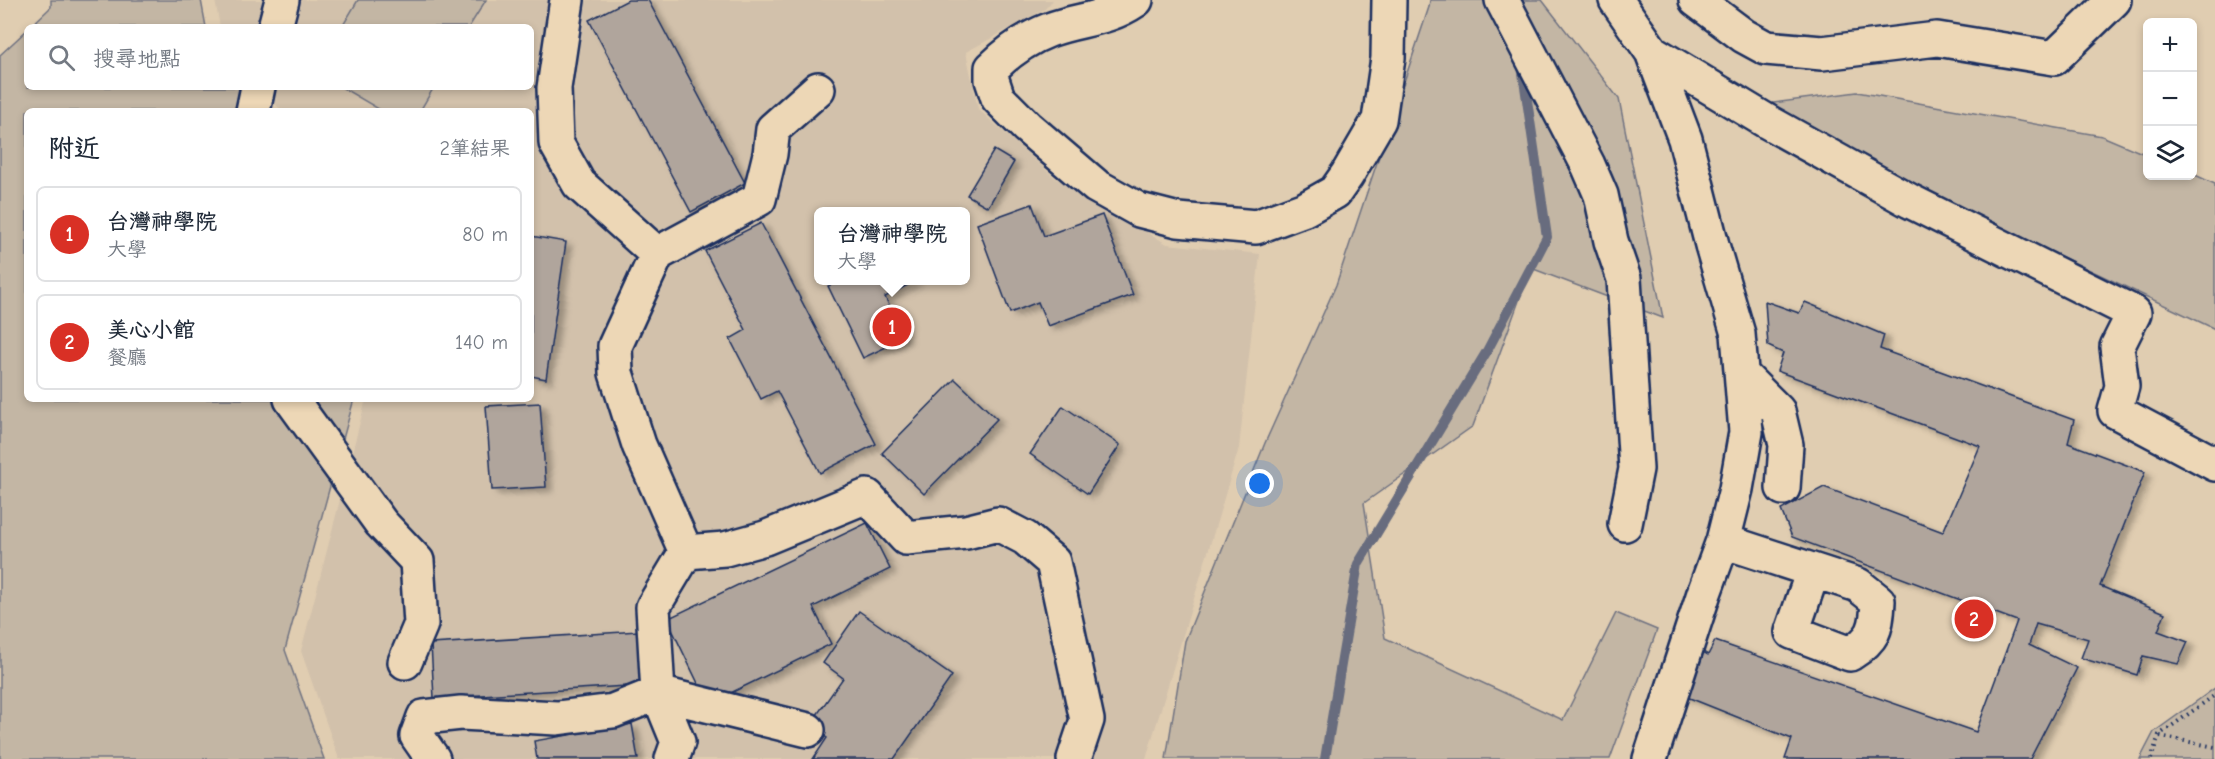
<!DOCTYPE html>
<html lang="zh-TW">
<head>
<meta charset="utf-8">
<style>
  body { margin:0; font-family:"Comic Neue","LXGW WenKai TC",sans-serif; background:#f2f2f3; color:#1f2937 }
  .controls { position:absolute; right:18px; top:18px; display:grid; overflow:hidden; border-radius:9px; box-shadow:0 3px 9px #0003 }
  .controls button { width:54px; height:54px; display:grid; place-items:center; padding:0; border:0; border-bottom:2px solid #e0e1e3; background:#fff; color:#1f2937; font:30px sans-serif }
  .you { position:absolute; left:1260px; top:484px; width:21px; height:21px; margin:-15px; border:4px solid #fff; border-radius:50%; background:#1a73e8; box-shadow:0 0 0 9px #1a73e833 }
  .badge { display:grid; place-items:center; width:39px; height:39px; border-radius:50%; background:#d93025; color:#fff; font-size:20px; font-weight:700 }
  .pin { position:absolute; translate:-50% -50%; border:3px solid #fff; box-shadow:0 2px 6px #0006 }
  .popup { position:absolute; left:814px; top:207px; width:156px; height:78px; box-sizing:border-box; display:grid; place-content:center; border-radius:9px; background:#fff; filter:drop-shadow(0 2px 4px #0005); font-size:20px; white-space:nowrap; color:#747a83 }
  .popup b { font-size:22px; color:#1f2937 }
  .popup::after { content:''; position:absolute; left:50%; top:100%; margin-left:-12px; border:12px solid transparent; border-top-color:#fff }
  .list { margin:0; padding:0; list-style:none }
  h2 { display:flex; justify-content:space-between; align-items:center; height:78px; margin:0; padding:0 24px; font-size:26px }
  h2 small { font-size:20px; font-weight:400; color:#747a83 }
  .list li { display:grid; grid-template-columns:39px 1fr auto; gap:18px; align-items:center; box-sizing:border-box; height:96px; margin:0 12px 12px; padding:0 12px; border:2px solid #e0e1e3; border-radius:9px }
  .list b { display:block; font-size:22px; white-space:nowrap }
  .list p { margin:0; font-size:20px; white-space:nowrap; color:#747a83 }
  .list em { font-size:20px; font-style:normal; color:#747a83 }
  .icon { flex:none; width:33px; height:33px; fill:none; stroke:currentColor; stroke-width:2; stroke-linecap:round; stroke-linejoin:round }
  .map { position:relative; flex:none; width:2215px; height:759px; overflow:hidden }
  .search { position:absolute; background:#fff; box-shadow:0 3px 9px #0003; left:24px; top:24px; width:510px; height:66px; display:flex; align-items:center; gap:15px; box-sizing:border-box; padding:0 21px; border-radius:9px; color:#747a83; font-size:22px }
  .panel { position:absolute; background:#fff; box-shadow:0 3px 9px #0003; left:24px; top:108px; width:510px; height:294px; border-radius:9px }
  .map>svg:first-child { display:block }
  .built { fill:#d2c1ab; fill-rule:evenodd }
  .green { fill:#c3b6a4; stroke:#6f7281; stroke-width:1.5 }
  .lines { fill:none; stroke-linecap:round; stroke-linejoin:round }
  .stream { stroke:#676c7e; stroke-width:10 }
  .building { fill:#b0a59c; stroke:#1b2f5e; stroke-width:1.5; filter:url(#shadow) }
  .minor-casing { stroke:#1b2f5e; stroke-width:38 }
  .path { stroke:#1b2f5e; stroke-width:4; stroke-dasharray:1.5 4.5; stroke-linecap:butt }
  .minor { stroke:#edd7b6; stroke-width:33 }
</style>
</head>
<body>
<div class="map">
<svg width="2215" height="759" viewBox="0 0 2215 759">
  <defs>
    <filter id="shadow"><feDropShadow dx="6" dy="4" stdDeviation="3" flood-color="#0004"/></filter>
  </defs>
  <rect width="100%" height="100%" fill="#e0cdb1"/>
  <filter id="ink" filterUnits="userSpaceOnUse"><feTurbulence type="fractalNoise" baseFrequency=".0167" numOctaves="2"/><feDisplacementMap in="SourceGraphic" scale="12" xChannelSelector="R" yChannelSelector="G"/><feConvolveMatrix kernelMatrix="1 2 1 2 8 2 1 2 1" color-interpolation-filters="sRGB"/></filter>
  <g filter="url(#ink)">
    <path class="built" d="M215,0h838l-8,9 -79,43 12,57 77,69 112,66 93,10 -21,194 -93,311h-807l-38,-108 65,-252h165v-288h-248l-28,-24h276v-60h-311zM818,212h148v68h-148z"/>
    <path class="green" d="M51,0h150l5,27h-176l21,-20z
      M358,0h128l-17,27h-127z
      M1430,0h112l77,99 44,219 -132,-50 -58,158 -109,77 21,135 178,82 53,-107 41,17 -47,129h-444l19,-118 80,-198 71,-158 93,-278z
      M27,30v57h210l30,24h-240v288h327l-69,251 39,109h-324v-704z
      M341,87h93l-14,24h-38z
      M1857,92l245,44 45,19 1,21 45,-2 22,10v145l-301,-142 -148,-83z
      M2215,688v71h-75l14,-27z"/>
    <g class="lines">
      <path class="stream" d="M1325,759l33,-195 129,-213 60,-114 -25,-171"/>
    </g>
    <path class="building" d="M628,0h20l97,183 -54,29 -102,-192z
      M994,150l20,12 -26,45 -21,-12z
      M1032,204l12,32 58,-21 31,80 -85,31 -10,-24 -28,11 -33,-89z
      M761,223l115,221 -56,29 -43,-82 -16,8 -31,-60 16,-9 -41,-79z
      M531,236l35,6 -20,137 -15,-3z
      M840,280h77l-32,17 20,41 -42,20 -35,-72z
      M1765,301l34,12 6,-11 79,33 -4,14 194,71 -6,23 77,29 -45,114 65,27 -7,18 30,11 -10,22 -35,-8 -6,19 -56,-17 7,-19 -52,-15 -7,21 48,23 -47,91h-245l7,-20 -110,-44 16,-46 10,6 7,-14 261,91 41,-111 -225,-84 -11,-27 43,-23 119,45 37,-86 -203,-75 6,-18 -15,-7z
      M955,379l42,40 -73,75 -42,-41z
      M540,403l6,84 -54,3 -6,-84z
      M1063,406l57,39 -32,49 -58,-40z
      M867,523l23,46 -77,38 18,37 -123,60 -41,-85z
      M859,611l93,65 -58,83h-81l14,-21 -18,-12 34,-48 -20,-15z
      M639,631l4,54 -209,13 -3,-54z
      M632,724l6,35h-101l-3,-18z"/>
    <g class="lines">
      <g class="minor-casing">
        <path id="minor" d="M567,0l-13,88 2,55 23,41 78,70 102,-55 11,-45 3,-25 45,-40
          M1136,0c-31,21 -55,18 -87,30 -21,8 -41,22 -57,38v12l6,18 29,29 69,59 43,24 39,10 78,7 49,-18 30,-17 12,-17 32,-55 9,-62 1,-58
          M1502,0l86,165 13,30 10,46 13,38 12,190 -11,55
          M1616,0l36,52 33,87 27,106 26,89 8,98 -10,57 -13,52 -19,52 -54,166
          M1696,0l48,36 22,12 56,5 115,-14 117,19 60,-58
          M275,27l7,-27
          M1652,52l116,70 142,79 224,112 -17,34 5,39 -7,25 100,53
          M253,111l5,-24
          M657,254l-42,92 1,27 23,72 47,107
          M1743,376l35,35 8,34 -3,43
          M291,399l90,124 36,38 4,63 -16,38
          M1723,541l135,44 20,16c-1,28 -4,38 -28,53l-58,-22 21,-61
          M808,730l-150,-37 -5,-86 33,-55 39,-3 40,-11 102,-42 39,42 60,-6 32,-8 27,14 28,24 34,158 -13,39
          M433,759l-16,-23 7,-19 37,-4 96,5 56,-7 45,-18 20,49 -6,17"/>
      </g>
      <path class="path" d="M2160,736l55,11
        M2151,759l8,-24 56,-40"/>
      <use href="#minor" class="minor"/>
    </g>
  </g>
</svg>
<div class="controls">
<button>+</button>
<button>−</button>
<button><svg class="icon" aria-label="layers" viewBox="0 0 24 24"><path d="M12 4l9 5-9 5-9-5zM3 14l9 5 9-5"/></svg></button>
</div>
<div class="you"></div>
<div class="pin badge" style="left:892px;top:327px">1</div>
<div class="popup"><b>台灣神學院</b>大學</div>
<div class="pin badge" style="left:1974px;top:619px">2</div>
<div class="search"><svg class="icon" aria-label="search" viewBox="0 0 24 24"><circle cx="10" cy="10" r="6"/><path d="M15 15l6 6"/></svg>搜尋地點</div>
<section class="panel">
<h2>附近<small>2筆結果</small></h2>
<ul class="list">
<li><span class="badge">1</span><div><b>台灣神學院</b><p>大學</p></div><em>80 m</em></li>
<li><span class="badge">2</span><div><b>美心小館</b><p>餐廳</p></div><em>140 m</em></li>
</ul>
</section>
</div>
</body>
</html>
